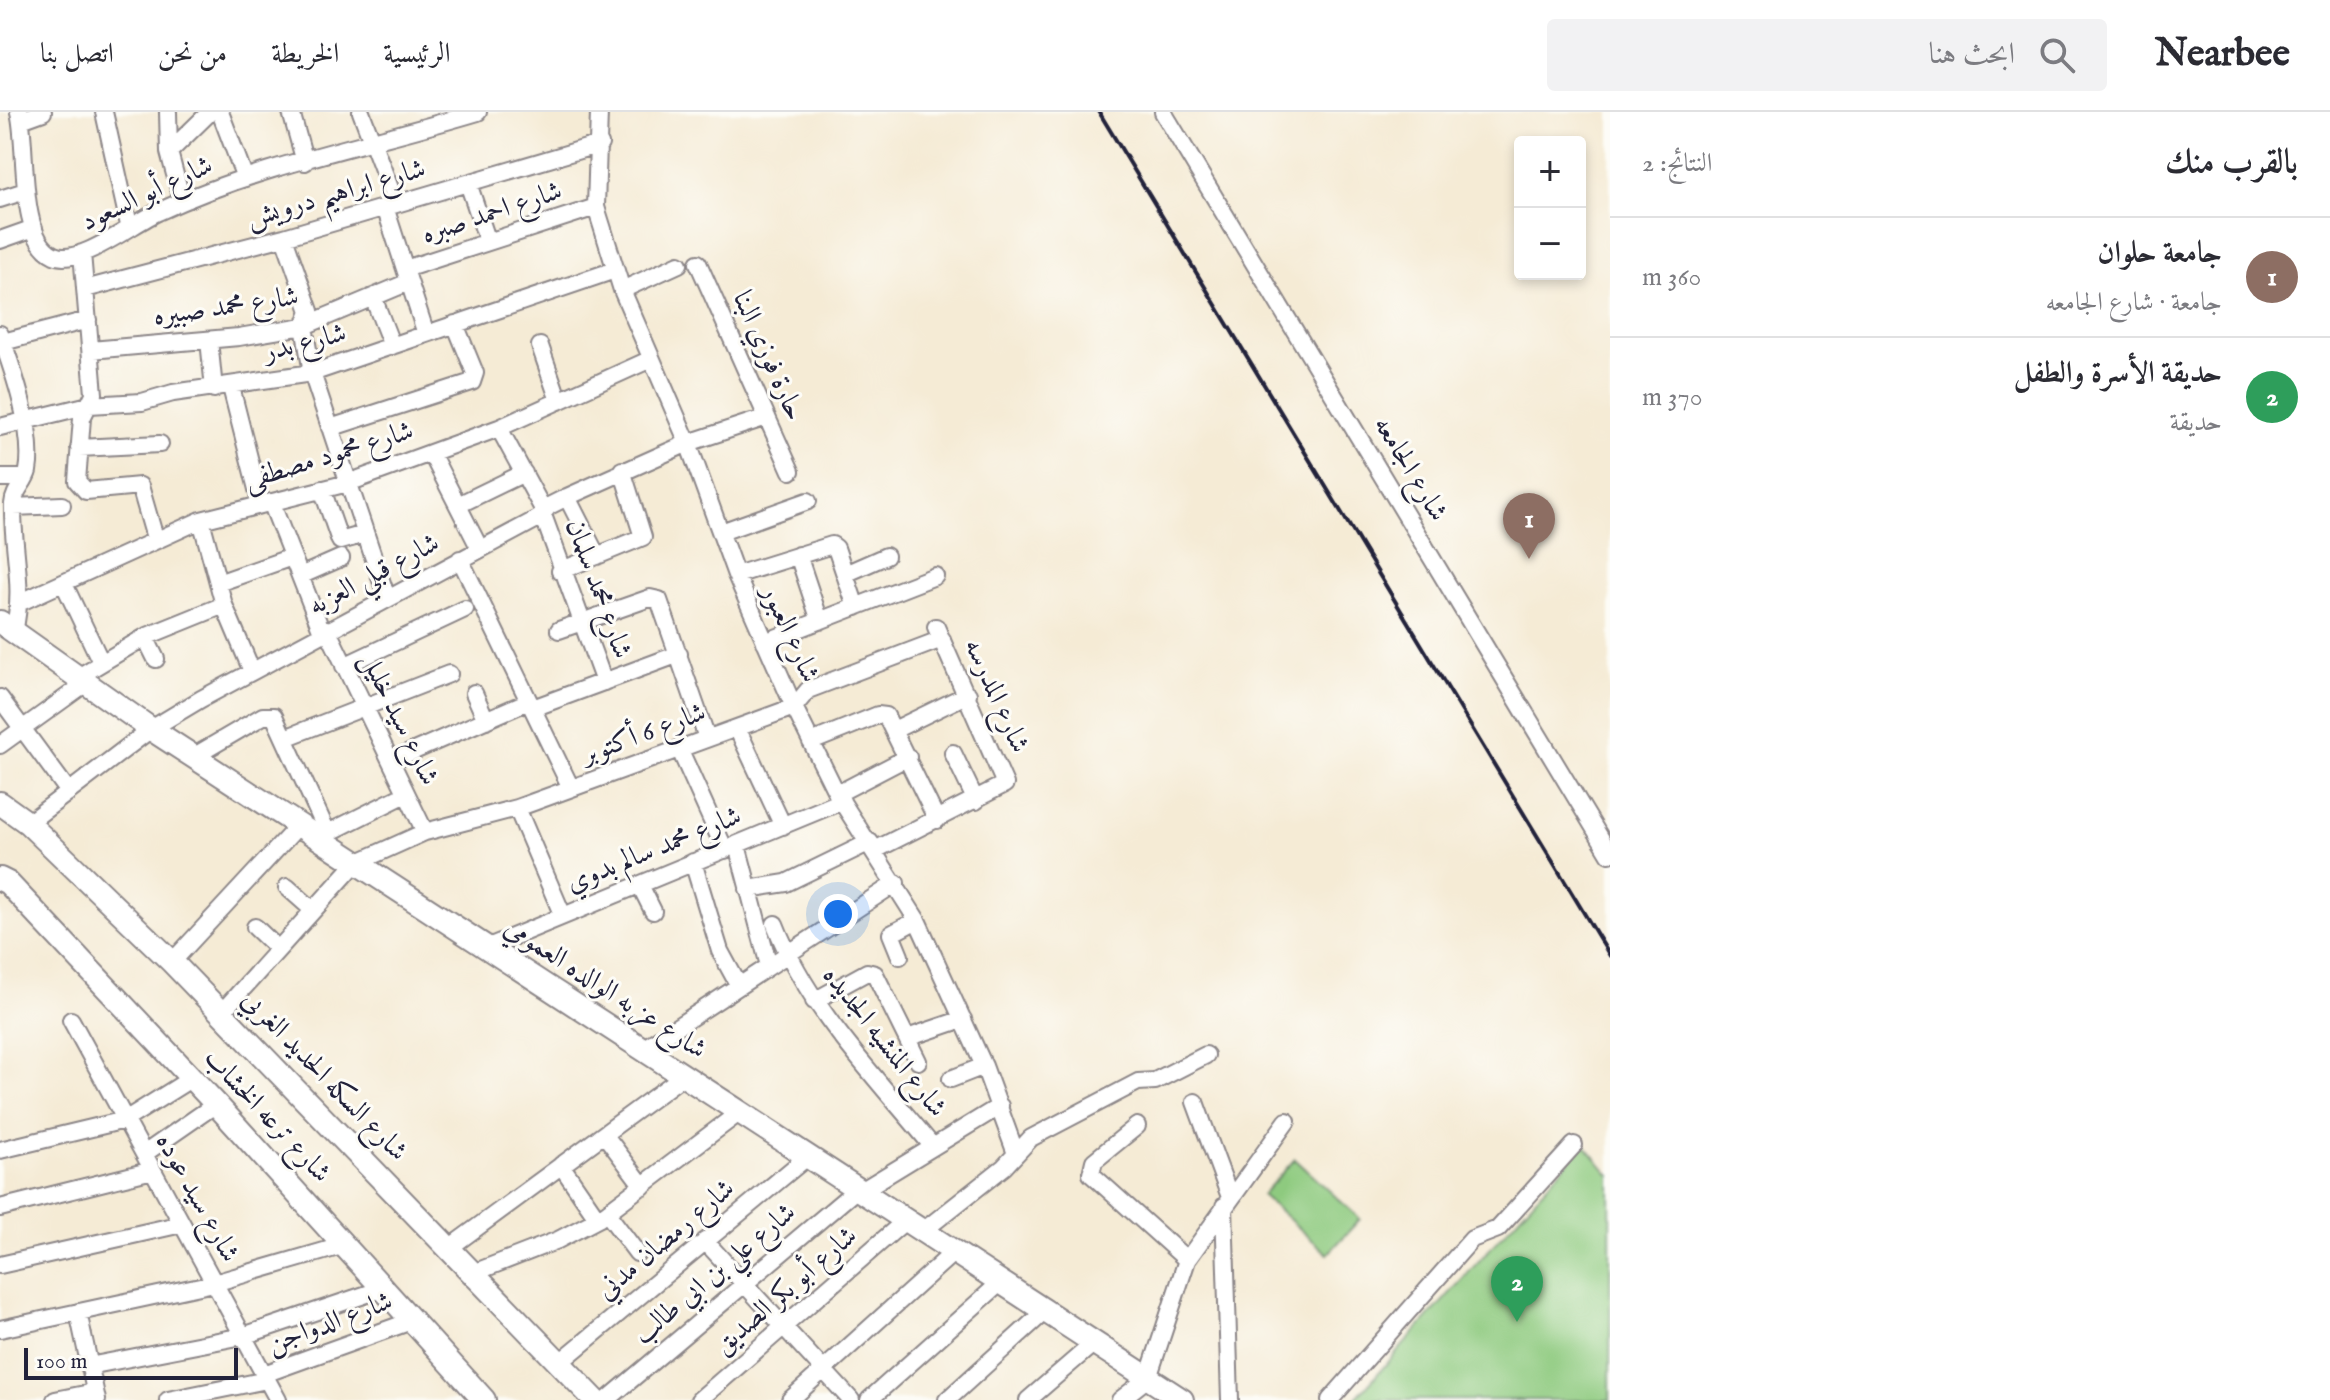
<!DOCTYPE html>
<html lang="ar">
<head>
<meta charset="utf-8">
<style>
  body { margin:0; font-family:"IM FELL English",Amiri,serif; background:#f2f2f3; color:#2b2b33; direction:rtl }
  .controls { position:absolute; right:24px; top:24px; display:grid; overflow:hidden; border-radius:8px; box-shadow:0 4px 12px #0003 }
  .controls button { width:72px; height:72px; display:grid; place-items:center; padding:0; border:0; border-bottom:2px solid #e1e1e2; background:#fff; color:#2b2b33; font:40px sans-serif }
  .scale { position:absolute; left:24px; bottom:20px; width:214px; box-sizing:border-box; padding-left:8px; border:4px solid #22223b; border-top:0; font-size:22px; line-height:28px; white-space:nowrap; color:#22223b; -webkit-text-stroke:6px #fdfcf7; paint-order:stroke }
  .you { position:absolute; left:838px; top:802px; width:28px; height:28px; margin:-20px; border:6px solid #fff; border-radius:50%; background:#1a73e8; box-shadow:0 0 0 12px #1a73e833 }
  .badge { display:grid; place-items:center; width:52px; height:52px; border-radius:50%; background:#1f6fb2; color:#fff; font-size:26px; font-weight:700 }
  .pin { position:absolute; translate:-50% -66px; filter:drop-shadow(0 2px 4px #0008) }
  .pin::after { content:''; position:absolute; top:42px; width:28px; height:24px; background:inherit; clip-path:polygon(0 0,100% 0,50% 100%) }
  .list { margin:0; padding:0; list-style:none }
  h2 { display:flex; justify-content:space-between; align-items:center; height:104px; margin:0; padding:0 32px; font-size:34px }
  h2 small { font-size:26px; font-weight:400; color:#7c7c81 }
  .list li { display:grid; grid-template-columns:52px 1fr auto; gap:24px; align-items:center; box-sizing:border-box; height:120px; padding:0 32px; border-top:2px solid #e1e1e2 }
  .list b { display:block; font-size:30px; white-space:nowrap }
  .list p { margin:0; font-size:26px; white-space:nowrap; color:#7c7c81 }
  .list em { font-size:26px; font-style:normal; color:#7c7c81 }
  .icon { flex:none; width:44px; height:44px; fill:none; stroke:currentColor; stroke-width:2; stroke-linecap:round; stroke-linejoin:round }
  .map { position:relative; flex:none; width:1610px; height:1288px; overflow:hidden; direction:ltr }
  header { display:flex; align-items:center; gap:48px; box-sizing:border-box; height:112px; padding:0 40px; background:#fff; border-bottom:2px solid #e1e1e2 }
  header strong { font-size:38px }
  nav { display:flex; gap:44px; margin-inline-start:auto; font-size:28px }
  .search { width:560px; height:72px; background:#f2f2f3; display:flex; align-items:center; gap:20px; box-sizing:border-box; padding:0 28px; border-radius:8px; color:#7c7c81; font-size:30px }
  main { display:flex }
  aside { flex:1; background:#fff }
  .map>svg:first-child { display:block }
  .green { fill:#8eca7f; stroke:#58765d; stroke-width:2 }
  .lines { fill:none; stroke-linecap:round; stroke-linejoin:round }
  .street-casing { stroke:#8c8688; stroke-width:20 }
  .secondary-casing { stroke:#8c8688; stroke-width:26 }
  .street { stroke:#fff; stroke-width:16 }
  .secondary { stroke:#fff; stroke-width:22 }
  .rail { stroke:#22223b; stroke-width:4 }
  .labels { text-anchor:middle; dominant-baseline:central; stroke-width:6; stroke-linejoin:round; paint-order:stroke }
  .street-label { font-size:28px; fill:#22223b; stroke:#fdfcf7 }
</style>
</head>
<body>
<header>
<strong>Nearbee</strong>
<div class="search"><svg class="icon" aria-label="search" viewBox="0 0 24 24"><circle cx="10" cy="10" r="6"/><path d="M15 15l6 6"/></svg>ابحث هنا</div>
<nav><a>الرئيسية</a><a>الخريطة</a><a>من نحن</a><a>اتصل بنا</a></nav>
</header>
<main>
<aside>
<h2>بالقرب منك<small>النتائج: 2</small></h2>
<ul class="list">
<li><span class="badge" style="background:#8d6e63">1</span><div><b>جامعة حلوان</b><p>جامعة · شارع الجامعه</p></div><em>360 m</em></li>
<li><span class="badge" style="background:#2e9e5b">2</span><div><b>حديقة الأسرة والطفل</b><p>حديقة</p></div><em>370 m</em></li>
</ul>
</aside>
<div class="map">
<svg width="1610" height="1288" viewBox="0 0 1610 1288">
  <rect width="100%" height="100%" fill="#fdfcf7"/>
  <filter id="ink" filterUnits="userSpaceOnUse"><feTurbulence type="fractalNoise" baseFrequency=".0125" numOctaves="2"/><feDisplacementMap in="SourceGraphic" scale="16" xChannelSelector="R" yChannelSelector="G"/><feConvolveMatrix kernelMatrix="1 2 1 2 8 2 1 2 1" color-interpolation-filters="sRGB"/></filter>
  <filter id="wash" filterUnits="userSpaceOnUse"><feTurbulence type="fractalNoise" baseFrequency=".006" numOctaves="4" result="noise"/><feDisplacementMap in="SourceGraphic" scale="32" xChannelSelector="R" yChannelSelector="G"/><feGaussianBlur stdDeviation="1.8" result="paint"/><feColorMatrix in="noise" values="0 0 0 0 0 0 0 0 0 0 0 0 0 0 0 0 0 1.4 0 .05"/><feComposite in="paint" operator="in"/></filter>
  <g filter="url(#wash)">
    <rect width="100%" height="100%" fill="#f5ebd5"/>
    <path class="green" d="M1584,1032l26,31v225h-256z
      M1295,1047l65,60 -32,35 -66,-59z"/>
  </g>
  <g filter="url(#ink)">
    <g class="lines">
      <g class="street-casing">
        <path id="street" d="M19,0c9,34 -2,126 35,143 24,12 81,-33 104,-43 101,-47 214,-68 320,-100
          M104,0l25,113
          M168,0l1,40 13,49
          M220,0l25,66
          M291,0l14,50
          M361,0l35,92
          M599,0l-3,95 26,83 66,153 48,132 58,132 43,87 80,126 67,146 31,85
          M1163,0l447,742
          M21,8l22,-8
          M169,40l41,-40
          M468,71l20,59
          M0,87l25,-8
          M385,95l41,127
          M284,125l26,74 -6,15 8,47 75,225
          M0,128l34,-12
          M82,141l12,141 -12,24 -5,63 9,10 54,-5 15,52
          M698,151l93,208
          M405,157l191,-62
          M85,177l199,-52 316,-93
          M622,178l57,-26
          M373,185l19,49
          M0,222c13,36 35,99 28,137 -3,12 -14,19 -15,33 -1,46 12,81 1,128
          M209,228l5,49
          M3,230l85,-22
          M540,234l19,55
          M91,238l148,-13 65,-11 105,-44
          M231,275l30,118
          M0,315l89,-22 53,-3 31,-9 139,-20 303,-103
          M330,316l142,-46 3,-9 -20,-49
          M499,316l45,83
          M79,336l81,-4
          M431,341l49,96
          M0,366h25
          M322,377l18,52 25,-7
          M567,385l30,59
          M271,390l51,130
          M458,393l66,-32
          M13,395l49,-2
          M543,403l61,167
          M201,408l23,85 27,64
          M721,420l87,-31
          M798,443l22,66
          M460,447l111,229
          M560,459l83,-34 -21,-67
          M845,462l41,-18
          M736,463l96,-30 4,3 20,59
          M300,464l41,-18
          M218,471l74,-26
          M64,472l37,78
          M21,490l180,-82 147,-37 151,-55 152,-69
          M327,517l98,203
          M559,518l91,-32 9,2 48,138
          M145,525l11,22
          M765,530l170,-66
          M344,554l121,-57
          M78,565l67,-40 79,-32
          M474,581l12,27
          M0,586l69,94
          M533,596l146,-54
          M737,616l46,98
          M896,617l72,-35
          M285,626l164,-64
          M811,630l67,-27 8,1 51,104
          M0,633l86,-62
          M679,636l46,102
          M953,641l23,48
          M193,645l70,-41h11l54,118
          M391,649l138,-60
          M837,682l71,-37
          M517,696l46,108
          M28,711l123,-94 50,-30 338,-181 10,-12 18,-9 121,-54 79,-26
          M318,726l88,-44
          M737,733l32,121
          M875,738l130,-66 -69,-157
          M693,750l27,89 19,35
          M640,773l13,26
          M287,775l26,23
          M748,777l38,-6 84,-41
          M775,812c33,85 101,153 158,223
          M255,815l23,22
          M486,836l356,-147
          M900,844l-9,-22 26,-14
          M172,850l126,-136
          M814,889l53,-29 8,2 43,87
          M221,901l135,-150 69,-31 92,-24 277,-101 14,-17 134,-51
          M71,908l207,380
          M907,926l56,-19
          M643,937l253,-166
          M951,967l33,-13
          M1195,990l35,95
          M1137,1014l-43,35 -3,13 96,86
          M604,1022l39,52
          M0,1038l125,-30 67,-42
          M144,1042l72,-50
          M561,1053l37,54
          M861,1079l139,-85
          M1224,1094l6,194
          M0,1096l153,-38
          M607,1101l30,40
          M923,1119l81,-64 27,-29 107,-56 17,-1 51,-26
          M705,1129l146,159
          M449,1136l234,-172
          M0,1153l182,-41
          M473,1161l85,-33 40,-21 142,-107
          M78,1200l19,88
          M0,1217l214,-46 131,-38
          M559,1251l248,-206
          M89,1254l154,-30 142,-48
          M264,1262l150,-54
          M55,1288l40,-8
          M168,1288l99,-20
          M607,1288l250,-211
          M699,1288l207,-180
          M790,1288l164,-148
          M869,1288l132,-118
          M947,1288l98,-89
          M1028,1288l66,-57
          M1120,1288l28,-22 39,-118 100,-139
          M1330,1288l142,-161 26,-10 76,-84"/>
      </g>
      <g class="secondary-casing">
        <path id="secondary" d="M0,510l151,107 1031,671
          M0,691l28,20 144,139 423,438
          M0,767l8,4 208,221 268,296"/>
      </g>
      <use href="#street" class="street"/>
      <use href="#secondary" class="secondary"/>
      <path class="rail" d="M1099,0l511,844"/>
    </g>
  </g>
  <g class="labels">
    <g class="street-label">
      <text transform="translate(147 82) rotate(-25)">شارع أبو السعود</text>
      <text transform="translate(336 82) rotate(-16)">شارع ابراهيم درويش</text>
      <text transform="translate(492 101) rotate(-18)">شارع احمد صبره</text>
      <text transform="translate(226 195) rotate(-8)">شارع محمد صبيره</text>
      <text transform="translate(305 231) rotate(-14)">شارع بدر</text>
      <text transform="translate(768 244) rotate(66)">حارة فوزي البنا</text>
      <text transform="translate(329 344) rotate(-17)">شارع محمود مصطفى</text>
      <text transform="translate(1410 357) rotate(59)">شارع الجامعه</text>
      <text transform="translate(374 463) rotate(-28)">شارع قبلي العزبه</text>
      <text transform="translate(598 477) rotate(70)">شارع محمد سلمان</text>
      <text transform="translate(790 522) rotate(66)">شارع العبور</text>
      <text transform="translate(996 584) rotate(66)">شارع المدرسه</text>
      <text transform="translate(399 607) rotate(64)">شارع سيد خليل</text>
      <text transform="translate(644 622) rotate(-20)">شارع 6 أكتوبر</text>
      <text transform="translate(654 738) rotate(-22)">شارع محمد سالم بدوي</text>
      <text transform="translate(605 877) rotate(33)">شارع عزبه الوالده العمومي</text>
      <text transform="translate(884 930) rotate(52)">شارع المنشيه الجديده</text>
      <text transform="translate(324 964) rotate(46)">شارع السكه الحديد الغربي</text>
      <text transform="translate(267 1004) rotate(47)">شارع ترعه الخشاب</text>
      <text transform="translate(197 1086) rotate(61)">شارع سيد عوده</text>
      <text transform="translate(666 1128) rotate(-40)">شارع رمضان مدني</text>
      <text transform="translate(715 1162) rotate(-40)">شارع علي بن ابي طالب</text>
      <text transform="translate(786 1179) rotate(-41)">شارع أبو بكر الصديق</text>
      <text transform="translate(330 1211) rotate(-20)">شارع الدواجن</text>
    </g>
  </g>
</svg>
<div class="controls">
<button>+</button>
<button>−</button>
</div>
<div class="scale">100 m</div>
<div class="you"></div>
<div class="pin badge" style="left:1529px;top:447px;background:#8d6e63">1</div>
<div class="pin badge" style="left:1517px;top:1210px;background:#2e9e5b">2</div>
</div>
</main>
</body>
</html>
